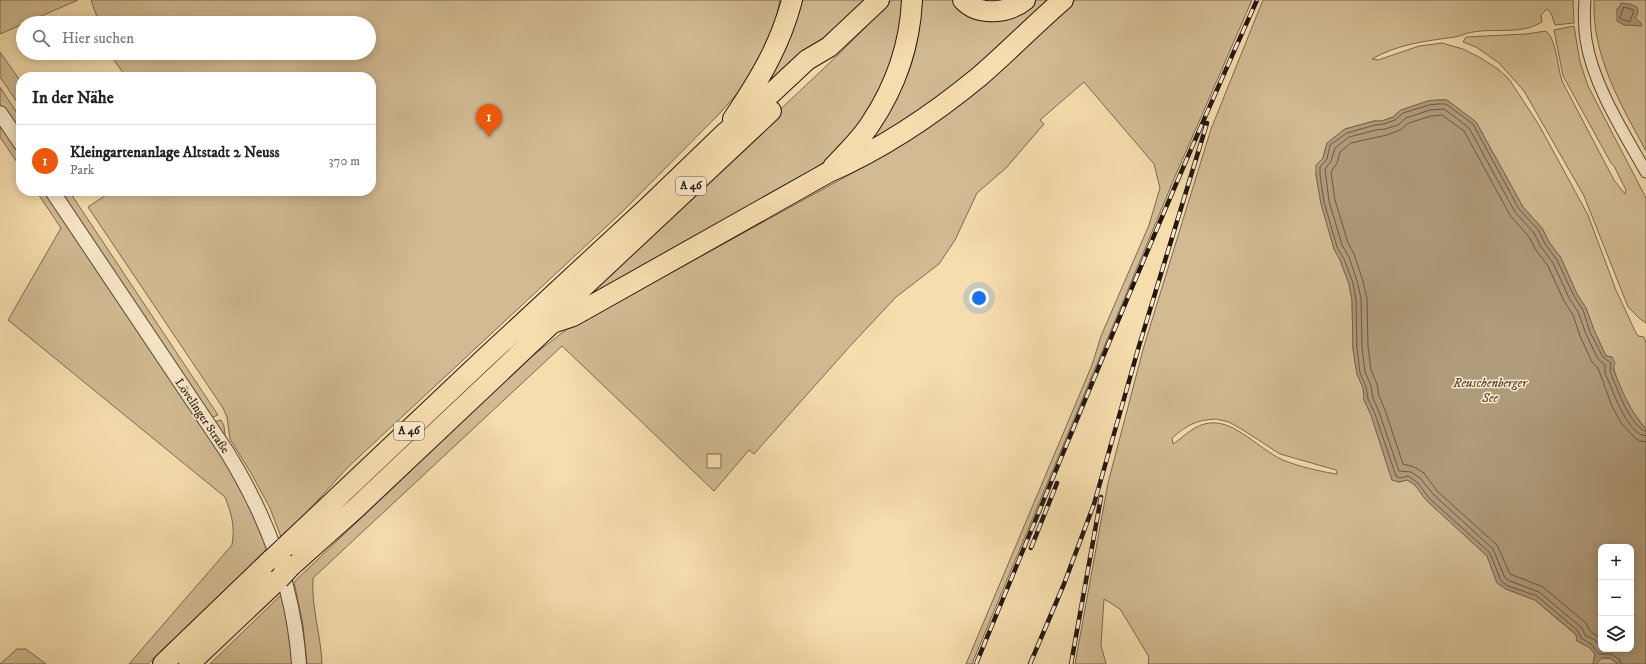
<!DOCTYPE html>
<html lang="de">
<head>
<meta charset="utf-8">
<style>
  body { margin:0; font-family:"IM FELL DW Pica",serif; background:#f2f2f2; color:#222 }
  .controls { position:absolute; right:12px; bottom:12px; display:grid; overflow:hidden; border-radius:8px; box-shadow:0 2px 10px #0003 }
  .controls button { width:36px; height:36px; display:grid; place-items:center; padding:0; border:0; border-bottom:1px solid #e0e0e0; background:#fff; color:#222; font:20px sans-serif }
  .you { position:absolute; left:979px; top:298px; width:14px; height:14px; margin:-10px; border:3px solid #fff; border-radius:50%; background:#1a73e8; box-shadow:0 0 0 6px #1a73e833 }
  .badge { display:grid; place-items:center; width:26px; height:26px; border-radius:50%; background:#ea580c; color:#fff; font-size:13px; font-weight:700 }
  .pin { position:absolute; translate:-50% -33px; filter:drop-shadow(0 1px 2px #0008) }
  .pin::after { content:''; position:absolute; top:21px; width:14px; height:12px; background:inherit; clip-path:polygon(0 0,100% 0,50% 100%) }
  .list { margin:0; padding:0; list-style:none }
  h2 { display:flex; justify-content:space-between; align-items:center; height:52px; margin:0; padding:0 16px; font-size:17px }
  h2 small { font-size:13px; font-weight:400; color:#767676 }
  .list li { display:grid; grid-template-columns:26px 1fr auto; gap:12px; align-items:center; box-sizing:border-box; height:72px; padding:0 16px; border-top:1px solid #e0e0e0 }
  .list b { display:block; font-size:15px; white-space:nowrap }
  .list p { margin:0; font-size:13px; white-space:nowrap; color:#767676 }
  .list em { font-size:13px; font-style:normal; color:#767676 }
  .icon { flex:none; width:22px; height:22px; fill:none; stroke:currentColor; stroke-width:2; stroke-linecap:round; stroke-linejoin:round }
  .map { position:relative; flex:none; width:1646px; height:664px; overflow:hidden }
  .search { position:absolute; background:#fff; box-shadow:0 2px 10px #0003; left:16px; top:16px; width:360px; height:44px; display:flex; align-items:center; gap:10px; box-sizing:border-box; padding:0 14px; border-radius:22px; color:#767676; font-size:15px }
  .panel { position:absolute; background:#fff; box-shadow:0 2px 10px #0003; left:16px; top:72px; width:360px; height:124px; border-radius:16px }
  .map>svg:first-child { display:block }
  .green { fill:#d2bb93; stroke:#7b6953; fill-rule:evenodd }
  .water { fill:#af9a79; stroke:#776650; fill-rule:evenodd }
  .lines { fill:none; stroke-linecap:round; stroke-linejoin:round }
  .shore { stroke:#6a5846; stroke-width:1 }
  .minor-casing { stroke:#58483a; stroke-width:13 }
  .tertiary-casing { stroke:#58483a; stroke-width:16 }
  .motorway-casing { stroke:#241713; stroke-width:22 }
  .minor { stroke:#f9e9ca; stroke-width:11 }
  .tertiary { stroke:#f9e9ca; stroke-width:14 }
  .motorway { stroke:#f6ddad; stroke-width:20 }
  .rail-casing { stroke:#241713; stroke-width:4.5 }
  .rail { stroke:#f9e9ca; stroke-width:3; stroke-dasharray:9; stroke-linecap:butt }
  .motorway-bridge-casing { stroke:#241713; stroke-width:22; stroke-linecap:butt }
  .motorway-bridge { stroke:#f6ddad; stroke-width:20 }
  .labels { text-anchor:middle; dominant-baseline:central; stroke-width:3; stroke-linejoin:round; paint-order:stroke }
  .shield { fill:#f9e9ca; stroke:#64564a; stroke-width:1 }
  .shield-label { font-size:11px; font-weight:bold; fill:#241713 }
  .street-label { font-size:12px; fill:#241713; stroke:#f9e9ca }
  .water-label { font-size:13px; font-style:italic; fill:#5c4b3c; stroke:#f9e9ca }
</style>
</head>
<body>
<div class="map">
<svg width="1646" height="664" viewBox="0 0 1646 664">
  <rect width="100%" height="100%" fill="#f6ddad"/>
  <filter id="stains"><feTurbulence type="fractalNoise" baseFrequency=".005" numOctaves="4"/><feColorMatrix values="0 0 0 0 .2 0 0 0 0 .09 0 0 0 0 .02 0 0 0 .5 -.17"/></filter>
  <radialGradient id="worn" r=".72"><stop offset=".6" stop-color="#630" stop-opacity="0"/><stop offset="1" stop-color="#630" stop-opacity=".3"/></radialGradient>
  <path class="green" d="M0,0h78l-78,34z
    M91,0h689l-4,18 -12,31 -16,32 -28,32 -98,99 -275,256 -49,54 -17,15 -11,-29 -19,-35 -21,-34 -3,-22 -4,-9 -135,-201 24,-16h259v-114h-245l-17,-24h260v-30h-270z
    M801,0h66l-45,39 -75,71c25,-36 44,-67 54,-110z
    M892,0h13l-10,63 -34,63 -31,32 -36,24 -200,114 -6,-5 252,-238z
    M921,0h35l12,9 63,-9h23l-112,97 -84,56c39,-47 63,-90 63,-153z
    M1075,0h177l-78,179 -202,485h-6l126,-299 9,-29 48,-111 11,-37 -6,-24 -70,-82 -44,38 4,4 -38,44 -29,25 -22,47 -16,24 -43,33 -45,48 -97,109 -5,-4 -35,41 -152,-145 -249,232c-2,29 8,57 9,86h-15l-4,-39 -9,-43 233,-222 54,-42 42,-25 42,-17 202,-111 36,-22zM707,454h14v14h-14z
    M1263,0h310l1,23 -19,2 -4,-12 -4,-4 -6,6 1,7c-21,13 -47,6 -69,10 -7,1 -12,4 -18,5 -29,4 -57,7 -83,22l6,1 41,-14 23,-3 21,6 16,8 19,12 11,10 30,46 49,90 28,75 19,41 3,5 6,1 2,6v86c-17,-20 -31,-46 -34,-72l-6,-1 -12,-26 -8,-22 -9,-14 -16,-36 -12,-16 -7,-14 -19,-21 -47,-85 -29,-22h-9l-10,1 -27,9 -8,7 -11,4h-8l-29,8 -18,14 -4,15 -6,7 -1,10 5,28 13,46 6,11 9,24 3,16 1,49 4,25 6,14 1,12 7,15 21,65 7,2 8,-2 8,5 11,15 61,56 10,27 9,6 29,11 41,35 1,6 12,6 6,7 -2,10h-445l1,-7 -29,-48 -16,-10 -3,46 5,19h-31l33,-181 36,-137 67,-217zM1216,419l13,3 14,8 37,24 56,16 1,4c-15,-2 -40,-8 -54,-14 -23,-10 -48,-40 -73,-37 -15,1 -25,13 -37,21l-1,-6c15,-13 24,-18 44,-19z
    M1594,0h52v151c-26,-48 -54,-95 -52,-151z
    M1574,26l6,36 8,24 58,112v125l-7,-5 -11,-11 -44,-111 -60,-105 -25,-28 -23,-16 -13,-5 3,-5 60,-3 20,-3c11,9 11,36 16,50l52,99 11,14 1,-4 -12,-24 -3,-3 -48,-87 -9,-46z
    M0,52l21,30v26l-21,-31z
    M0,87l21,32v17l-21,-31z
    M0,121l21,32v15l-21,-31z
    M36,191h11l194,293 28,63 -121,117h-19l103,-119c3,-18 0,-30 -7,-48l-217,-177 53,-92z
    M58,191h11l149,224 -7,3z
    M221,420l3,6 2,17 -13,-21z
    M283,593l11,71h-84z
    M17,649h9l20,15h-46z
    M1602,658h8l8,6h-22z"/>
  <path class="water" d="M1621,3l9,1 7,3 1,6 -3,5 6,5 1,3 -18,-1 -7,-4v-13h2z
    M1438,100h9l29,22 47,85 19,21 7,14 12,16 16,36 9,14 8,22 12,26 6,1 3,6 -2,6c10,23 16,41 33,60v235h-28l-8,-6h-8l-6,6h-3l2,-10 -6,-7 -12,-6 -1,-7 -41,-34 -29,-11 -9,-6 -10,-27 -61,-56 -11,-15 -8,-5 -8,2 -7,-2 -21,-65 -7,-15 -1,-12 -6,-14 -4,-25 -1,-49 -3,-16 -9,-24 -6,-11 -13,-45 -5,-29v-10l7,-7 4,-15 18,-14 29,-8h8l11,-4 8,-7 27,-9zM1601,547h30v102h-30z"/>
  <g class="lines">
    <path class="shore" d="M1624,7l10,3 -4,12 -10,-3z
      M1601,639l-11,-8 -4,-8 -43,-36 -33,-13 -13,-29 -60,-54 -13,-18 -10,-6 -11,-3 -18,-54 -6,-14 -2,-12 -6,-14 -3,-23 -1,-48 -4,-18 -9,-27 -6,-11 -13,-43 -4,-28 6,-9 3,-11 11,-9 36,-8 13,-5 9,-7 22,-7 11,-1 22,16 46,84 19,22 7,13 12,16 16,35 9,14 7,21 12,26 6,6 14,38 9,17 14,15 5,3 6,1
      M1601,648l-6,-8 -10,-5 -3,-7 -43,-36 -29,-11 -5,-3 -12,-29 -60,-55 -13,-16 -9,-6 -12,-1 -20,-59 -6,-14 -2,-12 -6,-14 -3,-25 -1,-49 -4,-17 -8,-24 -7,-12 -13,-44 -4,-32 6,-8 4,-13 14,-11 27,-7 9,-1 13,-4 8,-7 24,-8 14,-1 11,8 14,11 46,84 19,21 7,14 12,16 16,35 9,14 8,22 12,25 7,6v8c7,15 22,62 41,63
      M1621,664l-1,-4 -9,-6h-12l-8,-10 -10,-6 -3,-7 -41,-35 -29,-10 -7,-5 -11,-28 -61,-55 -11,-15 -10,-7 -8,2 -4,-2 -21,-62 -7,-15 -2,-12 -6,-14 -3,-25 -1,-48 -3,-17 -9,-24 -7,-12 -13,-45 -4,-27v-8l7,-8 3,-14 17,-12 28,-8 9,-1 11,-4 8,-7 26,-8 9,-1h8l27,20 46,85 20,22 6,13 12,16 17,36 9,14 7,22 13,25 8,6 -1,8c5,13 21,58 36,60"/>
    <g class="minor-casing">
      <path id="minor" d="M1585,0c-1,13 -1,26 1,40 7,45 38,93 60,132"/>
    </g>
    <g class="tertiary-casing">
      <path id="tertiary" d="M0,113l21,31
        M52,191l175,261c40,65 67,136 72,212"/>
    </g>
    <g class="motorway-casing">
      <path id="motorway" d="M963,0c16,17 46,13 62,0
        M733,119c26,-39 47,-73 59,-119
        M833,167c13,-14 28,-28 38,-44 24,-36 39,-79 41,-123
        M552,323l21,-7 256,-144c55,-24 105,-58 151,-96 29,-25 55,-52 83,-76
        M285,547l199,-188 163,-151 78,-75 35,-29 47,-44 22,-13 50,-47
        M291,566l65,-58 196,-185 11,-17 208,-195
        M163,664l109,-105
        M189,664l90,-85"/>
    </g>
    <use href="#minor" class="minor"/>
    <use href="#tertiary" class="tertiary"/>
    <use href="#motorway" class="motorway"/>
    <g class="rail-casing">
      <path id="rail" d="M1031,548l26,-65
        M976,664c92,-222 182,-445 281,-664
        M1030,664l34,-80 30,-80 45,-158 68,-223
        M1071,664l30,-167"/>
    </g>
    <use href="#rail" class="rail"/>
    <g class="motorway-bridge-casing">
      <path id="motorway-bridge" d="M272,559l13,-12
        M279,579l12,-13"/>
    </g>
    <use href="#motorway-bridge" class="motorway-bridge"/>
  </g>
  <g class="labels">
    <g class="shield">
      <rect x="676" y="177" width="30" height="18" rx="3"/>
      <rect x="394" y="422" width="30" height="18" rx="3"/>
    </g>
    <g class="shield-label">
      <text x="691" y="186">A 46</text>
      <text x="409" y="431">A 46</text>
    </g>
    <g class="street-label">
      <text transform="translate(202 416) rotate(56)">Lövelinger Straße</text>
    </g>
    <g class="water-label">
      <text x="1490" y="383">Reuschenberger<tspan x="1490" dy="15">See</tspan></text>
    </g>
  </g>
  <rect width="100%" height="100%" filter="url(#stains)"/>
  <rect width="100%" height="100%" fill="url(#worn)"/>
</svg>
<div class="controls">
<button>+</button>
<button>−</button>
<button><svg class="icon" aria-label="layers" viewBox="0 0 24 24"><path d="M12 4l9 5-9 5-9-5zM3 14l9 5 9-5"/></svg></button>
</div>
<div class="you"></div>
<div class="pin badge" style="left:489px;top:137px">1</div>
<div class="search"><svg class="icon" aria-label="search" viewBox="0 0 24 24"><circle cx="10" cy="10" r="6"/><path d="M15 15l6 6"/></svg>Hier suchen</div>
<section class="panel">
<h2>In der Nähe<small></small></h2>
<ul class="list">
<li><span class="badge">1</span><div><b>Kleingartenanlage Altstadt 2 Neuss</b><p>Park</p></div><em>370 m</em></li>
</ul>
</section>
</div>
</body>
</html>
